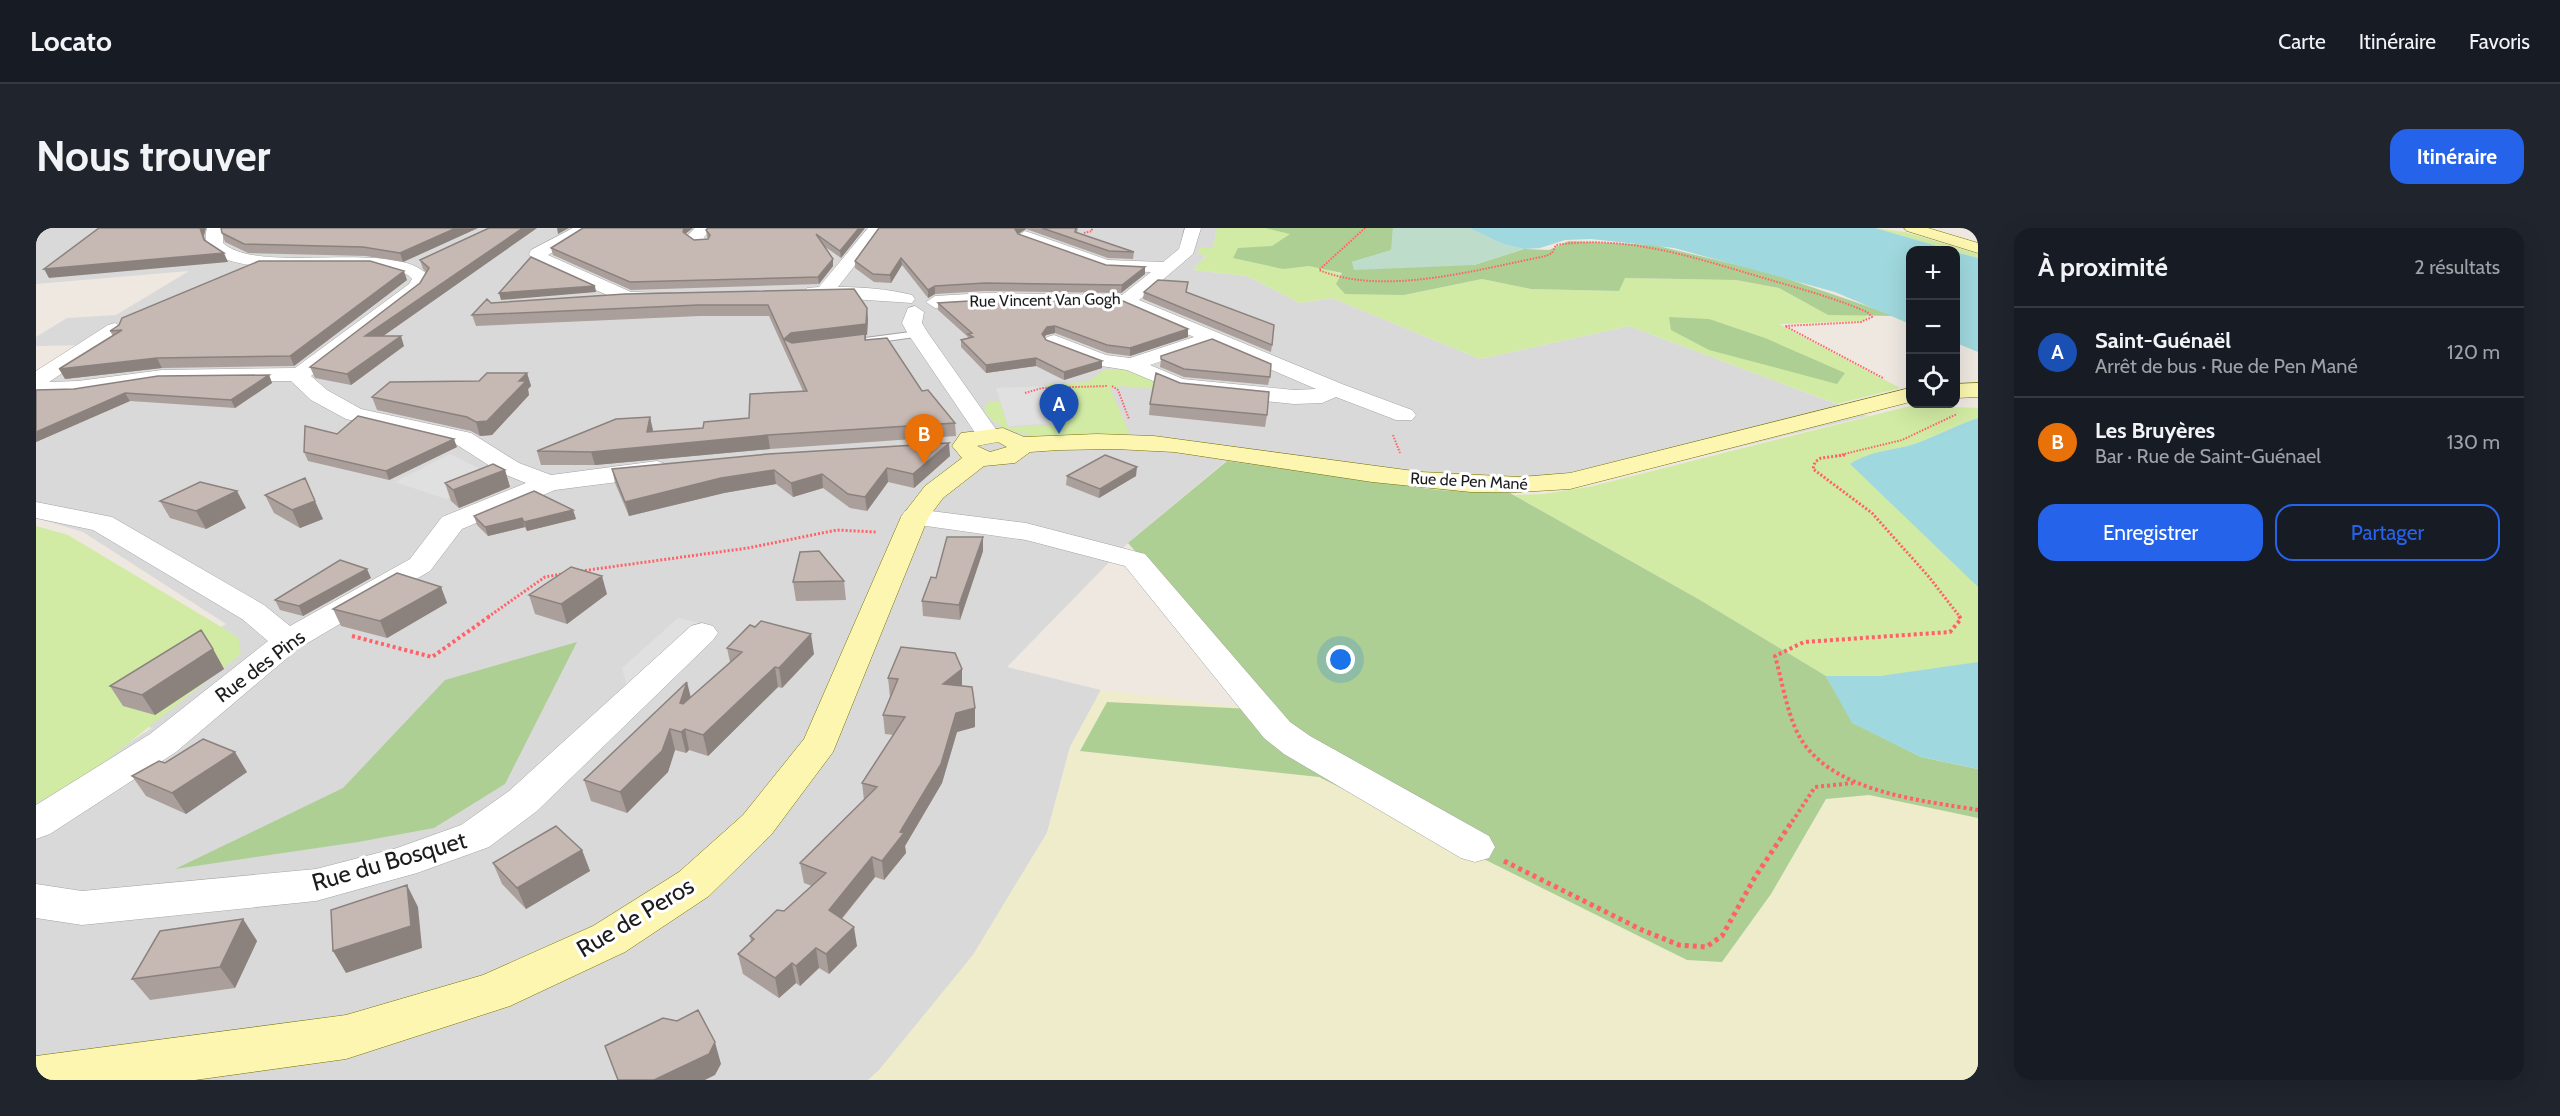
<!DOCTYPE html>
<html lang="fr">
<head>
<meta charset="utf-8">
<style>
  body { margin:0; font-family:Cabin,sans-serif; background:#20242c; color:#f1f3f6 }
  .controls { position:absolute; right:18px; top:18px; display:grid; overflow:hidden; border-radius:12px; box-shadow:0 6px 24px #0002 }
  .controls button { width:54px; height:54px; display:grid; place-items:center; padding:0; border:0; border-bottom:2px solid #363941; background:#171b24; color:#f1f3f6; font:30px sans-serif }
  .you { position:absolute; left:1305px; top:432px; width:21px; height:21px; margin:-15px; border:4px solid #fff; border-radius:50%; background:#1a73e8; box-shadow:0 0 0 9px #1a73e833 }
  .badge { display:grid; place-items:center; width:39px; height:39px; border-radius:50%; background:#2563eb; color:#fff; font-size:20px; font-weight:700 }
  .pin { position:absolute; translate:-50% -50px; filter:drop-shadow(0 2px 3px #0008) }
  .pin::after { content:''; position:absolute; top:32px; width:21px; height:18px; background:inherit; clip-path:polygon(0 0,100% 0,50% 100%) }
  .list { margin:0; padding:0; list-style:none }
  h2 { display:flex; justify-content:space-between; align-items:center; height:78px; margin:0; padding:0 24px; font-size:26px }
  h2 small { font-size:20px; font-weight:400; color:#9ea1a6 }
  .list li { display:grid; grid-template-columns:39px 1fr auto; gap:18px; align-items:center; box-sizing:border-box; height:90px; padding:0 24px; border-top:2px solid #363941 }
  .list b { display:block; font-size:22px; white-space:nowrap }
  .list p { margin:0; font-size:20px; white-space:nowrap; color:#9ea1a6 }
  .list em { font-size:20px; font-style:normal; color:#9ea1a6 }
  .actions { display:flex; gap:12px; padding:18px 24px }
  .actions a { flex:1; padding:14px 0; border:2px solid #2563eb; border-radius:18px; text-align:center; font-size:21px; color:#2563eb }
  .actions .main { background:#2563eb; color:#fff }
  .icon { flex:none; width:33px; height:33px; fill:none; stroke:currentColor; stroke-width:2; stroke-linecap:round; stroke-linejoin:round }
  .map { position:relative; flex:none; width:1942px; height:852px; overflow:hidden; border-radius:18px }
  header { display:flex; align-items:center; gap:36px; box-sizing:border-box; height:84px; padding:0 30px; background:#171b24; border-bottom:2px solid #363941 }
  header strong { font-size:28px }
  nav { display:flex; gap:33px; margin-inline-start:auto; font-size:21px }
  .intro { display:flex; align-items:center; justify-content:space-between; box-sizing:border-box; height:144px; padding:0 36px }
  h1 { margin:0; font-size:42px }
  .button { padding:15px 27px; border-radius:18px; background:#2563eb; color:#fff; font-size:21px; font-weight:700 }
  main { display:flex; gap:36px; padding:0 36px }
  aside { flex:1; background:#171b24; border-radius:18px; box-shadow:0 6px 24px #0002 }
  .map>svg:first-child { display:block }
  .residential { fill:#dad9d9 }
  .farmland { fill:#eeeccb }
  .grass { fill:#d1eba4 }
  .forest { fill:#adcf94 }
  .wetland { fill:#bdddca }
  .parking { fill:#e0e0e0 }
  .water { fill:#9fd8de }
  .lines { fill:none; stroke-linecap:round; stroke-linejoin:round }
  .lane-casing { stroke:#a3a3a3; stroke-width:2 }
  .street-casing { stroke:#a3a3a3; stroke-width:1 }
  .secondary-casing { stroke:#767300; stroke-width:1 }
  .path-far3 { stroke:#ff6166; stroke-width:2; stroke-dasharray:1.5 1.5; stroke-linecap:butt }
  .path-far2 { stroke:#ff6166; stroke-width:3; stroke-dasharray:2 2; stroke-linecap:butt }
  .path-far1 { stroke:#ff6166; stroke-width:4; stroke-dasharray:3 3; stroke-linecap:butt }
  .path { stroke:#ff6166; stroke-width:5; stroke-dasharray:4 4; stroke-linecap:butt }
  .lane { fill:#fff; fill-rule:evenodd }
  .street { fill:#fff; fill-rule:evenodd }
  .secondary { fill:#fcf6b1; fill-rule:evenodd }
  .wall { fill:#aa9f9b }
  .shaded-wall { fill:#8b827e }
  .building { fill:#c6b9b4; stroke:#8b827e; stroke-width:1.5 }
  .labels { text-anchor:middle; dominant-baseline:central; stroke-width:6; stroke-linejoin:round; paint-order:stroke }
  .far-street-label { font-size:16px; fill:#1c1c1c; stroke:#fff }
  .street-label { font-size:20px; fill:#1c1c1c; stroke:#fff }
  .near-street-label { font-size:24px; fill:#1c1c1c; stroke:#fff }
</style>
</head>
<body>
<header>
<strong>Locato</strong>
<nav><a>Carte</a><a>Itinéraire</a><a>Favoris</a></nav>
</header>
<div class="intro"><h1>Nous trouver</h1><a class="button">Itinéraire</a></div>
<main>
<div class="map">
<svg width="1942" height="852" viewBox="0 0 1942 852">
  <rect width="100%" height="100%" fill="#eee8e1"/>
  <path class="residential" d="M0,0h1181l-4,20 -20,22 54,6 53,27 32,-5 148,61 149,-33 239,90 -304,73 -54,4 -73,-3 -211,-29 -98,82 -121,124 94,23 -31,57 -23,86 -74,122 -94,116 -11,9h-832v-278l116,-74 -66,-19 140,-85 -143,-92 -47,-14v-137l51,-36 -51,1v-9l31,-19 49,-3 73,-44 -153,13z"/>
  <path class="farmland" d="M1065,462l173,21 -194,40 239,26 368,183 35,2 49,-68 55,-95 43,-4 109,23v262h-1110l11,-10 94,-115 74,-122 23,-86z"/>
  <path class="grass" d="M1181,0h175l-60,43 72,24 78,-16 49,10 88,2 5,-13 112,2 43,8 49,27h37l3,3 -5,3 -84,3 121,64 -63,16 -208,-78 -149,33 -148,-61 -32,5 -53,-27 -54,-6 14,-15 -10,-1 3,-7 13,1z
    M1839,0l30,4 73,22v4z
    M1069,141l32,2 31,14 -2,5 -44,-4 -12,2 20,46c-38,1 -125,14 -146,-24l4,-8 12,-1 8,26 55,-2 -16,-41 41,-2z
    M1882,176h30l5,3 25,1v10c-21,7 -40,17 -61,25 -22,8 -46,7 -66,21l127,123v75l-12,4 -86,10h-54l-126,-76 -186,-105 30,-1 49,-8z
    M0,298l32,9 170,102 3,17 -158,125 -47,24z"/>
  <path class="forest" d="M1229,0h128l-1,22 -40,12 122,3 50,-16 25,1 20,-9 85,4 117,28 125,43 -68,-1 -49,-27 -43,-8 -111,-2 -6,13 -88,-2 -49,-10 -78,16 -59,-1 -9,-10 6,-11 -33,-7 -26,3 -50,-11 5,-10 34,-2 18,-12z
    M1633,89l40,2 56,19 80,35 -8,11 -128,-34 -38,-20z
    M1191,233l210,29 73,3 190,107 126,76 27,47 68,34 57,12v49l-109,-23 -43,4 -55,95 -49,68 -35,-2 -368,-183 -239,-26 27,-49 167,8 -146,-167z
    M541,414l-72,142 -71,44 -76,14 -183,27 168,-81 102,-108z"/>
  <path class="wetland" d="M1357,0h76l34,16 21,5 -50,16 -120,5 -2,-8 39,-12z"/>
  <path class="parking" d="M1011,158l14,37 -53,3 -12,-38z
    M414,226l48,24 -52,21 -51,-17z
    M642,390l30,7 -78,75 -8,-32z"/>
  <path class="water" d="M1433,0h406l76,22h-41v74l-75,-32 -161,-44 -83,-9 -26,1 -25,8 -16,1 -21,-5z
    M1920,24l22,6v94l-22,-9z
    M1942,190v169l-128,-123c21,-14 44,-13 67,-21 21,-8 40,-18 61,-25z
    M1942,434v107l-57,-12 -69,-34 -26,-47h54z"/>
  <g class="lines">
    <g class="lane-casing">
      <path id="lane" d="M882,103l4,1v4l-57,8 -5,-3 5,-3z"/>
    </g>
    <g class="street-casing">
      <path id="street" d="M171,0h16v15c38,34 178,-7 207,35l-8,13 -111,85 16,14 34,19 110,24 48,30 32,12 106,-14 9,3 4,5 -4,5 -9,3 -102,13 -93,39 -32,42 -131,77 -123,104 -126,82 -14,5v-34l114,-71 118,-93 -26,-22 -149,-89 -57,-12v-16l76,15 152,88 26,21 120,-67 32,-42 84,-34 -25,-10 -47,-30 -108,-24 -35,-19 -20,-19 -129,1 -84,13 -42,1v-25l72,-46 7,-2 10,6 -3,4 -73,49 29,-1 84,-11 133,-2 114,-84 3,-5 -4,-4 -17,-5c-26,-1 -52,-2 -78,-3 -25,0 -119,6 -106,-39z
        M537,0h19l-44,27 83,37 41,1 3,4 -3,4 -50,1 -89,-41 -4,-7 2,-4z
        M659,0h18l-9,9 5,5 -2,3h-12l-9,-8z
        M832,0h16l-46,59c25,0 50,2 74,8l3,4 -3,4 -105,-7 -3,-4 3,-4 12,-1z
        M1149,0h16l-8,26 -54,46 203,84 70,26 4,5 -4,5h-16l-60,-23 -14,6 -28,1 -115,-12 -52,-22 -32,-5 -48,-20 -3,-4 3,-4 7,-2 52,20 24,3 64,-21 -71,-31 -138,-1 -50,3 -9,-6 9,-6 50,-3 137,2 29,-23 -45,-2 -87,-31 -2,-3 8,-5 6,2 77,27 55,2 16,-13zM1175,116l105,45 -22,1 -111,-11 -33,-14z
        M879,78l9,6 -2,11 6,10 72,102 -4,5 -8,2 -8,-2 -72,-106 -6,-11 6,-15z
        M879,281l111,14 119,31 145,168 20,14 179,100 6,11 -6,11 -14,4 -14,-4 -177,-104 -20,-16 -139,-172 -99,-26 -121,-17 -4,-6 4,-6z
        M666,395l11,3 5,7 -5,7 -176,171 -48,36 -72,26 -101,28 -234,24 -46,-7v-34l46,7 234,-22 81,-21 64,-23 48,-34 182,-165z"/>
    </g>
    <g class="secondary-casing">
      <path id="secondary" d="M1868,0h24l50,15v10l-71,-22z
        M1942,155v14l-22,1v-14z
        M1874,160v14l-340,87 -50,3h-49l-99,-10 -198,-30 -59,-3 -56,1 -29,2 -15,11 -31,3 -41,32 -15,20 -95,234 -62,83 -62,61 -84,56 -115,54 -164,53 -151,21h-159v-24l310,-41 137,-40 110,-49 86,-54 64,-57 61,-76 97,-222 24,-31 37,-28 -10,-12 9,-13 42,-5 21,9 73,-3 57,2 267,36 99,5 50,-4zM962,214l9,5 -17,5 -13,-6z"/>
    </g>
    <path class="path-far3" d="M1329,0l-46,42c65,27 160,-1 227,-14l6,-3 4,-8c72,-11 143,14 211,34 34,10 68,19 100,33l5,5 -11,5 -76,4 98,52
      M1048,5l8,-2v-3
      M1076,158l6,4 11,29
      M989,165l17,-5 66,-2
      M1357,207l7,18
      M1800,228l66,-16 55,-26"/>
    <path class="path-far2" d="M1809,227l-24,3 -6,4 -2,7 59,44 57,64 31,40
      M545,343l167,-23 89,-18 39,2
      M452,389l57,-40 17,-3"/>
    <path class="path-far1" d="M1923,388l2,3 -11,13 -146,10 -29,14c7,25 11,52 22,76 29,60 123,68 181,78
      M316,408l80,21 58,-41
      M1756,594l23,-35 38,-4"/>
    <path class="path" d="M1468,633l138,69 37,15 27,2 16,-11 33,-59 38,-57"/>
    <use href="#lane" class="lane"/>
    <use href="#street" class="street"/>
    <use href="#secondary" class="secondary"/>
  </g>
  <path class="wall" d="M185,0h257l-75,34 -37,-6 -118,-3 -23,-11 -3,-9z
    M501,0l-154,108 21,10 -53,39 -36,-7 -5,-11 110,-84 7,-10 -4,-4 -3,-9z
    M672,0h157l-24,30 -17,-12 9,20 -14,18 -188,6 -78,-35 -2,-7 135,-14 8,6 14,-1v-1l-1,-1 -1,-7z
    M843,0h199l-1,5 57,19 -1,7 -25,-1 -82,-29 -8,5 88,31 39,2v7l-24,19 -136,-2 -50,3 -7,4 -26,-33 -11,18 -17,-1 -19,-14v-7z
    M371,52l-113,86 -132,2 -97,11 48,-43 -3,-5z
    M818,61l14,30 -1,16h-1v5l56,51 33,32 1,13 -186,13 -175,16h-54l-4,-14 113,-34 2,15 51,-4 46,-10 54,-27 -34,-75h-69l-224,10 -4,-11 19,-12z
    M1108,64h43l85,53 -1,7 -128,-53z
    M902,75l250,34 -58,19 -23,-3 -52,-20 -9,2 -1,2 1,3 56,21v7l-38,12 -28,-14 -50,7 -25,-26v-7l7,-2v-1l-30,-27z
    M1125,131l109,18 -2,8 -84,-8 -24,-10z
    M491,145l4,13 -3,3 1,6 -37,40 -12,1 -9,-5 -94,-21 -5,-13 107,-16z
    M233,147l3,8 -37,25 -105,-7 -94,41v-52l38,-1z
    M1144,155l87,32 -2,12 -116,-12 1,-11z
    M301,206l120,13 -68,33 -81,-19 -4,-9z
    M914,228l-36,32 -26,-6 -21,29 -17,-3 -27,-20 -30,9 -17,-13 -52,9 -95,23 -14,-33 -3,-14z
    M469,242l5,17 -51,21 -8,-7 -6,-18z
    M1031,248h69l-37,22 -33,-13z
    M229,267l58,24 -23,9 -26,-15z
    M124,273l86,7 -40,21 -36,-11z
    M537,282l3,9 -49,12 -2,-4 -37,9 -11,-11 -3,-9z
    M947,323l-23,69 -37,-4 -1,-15 14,-23z
    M335,350l-68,38 -23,-6 -5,-10z
    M808,353l2,19 -50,1 -3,-19z
    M405,359l6,16 -60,35 -46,-12 -8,-17z
    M571,366l-40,30 -32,-10 -6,-19z
    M691,420l87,6 -32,34 -4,-1 -70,69 -19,-6 -3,3 -11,-3 -7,22 -41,41 -36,-12 -7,-21 107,-83 39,-35z
    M177,421l11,20 -69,46 -32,-9 -13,-20z
    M852,450l74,8 13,41 -18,5 -15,51 -37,63 1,7 -22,27 -9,-3 -33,42 15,27 -28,28 -10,-6 -19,18 -4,-3 -17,15 -36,-24 -5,-20 13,-12 -1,-6 34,-25 28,-25 -8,-3 -4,-20 64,-63 -2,-17 32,-48 -9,-1 -2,-19 7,-18z
    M129,535l82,9 -61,42 -40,-18 -14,-20z
    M546,622l8,21 -64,38 -24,-25 -9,-21z
    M207,691l14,22 -22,47 -85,12 -18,-21z"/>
  <path class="shaded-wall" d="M164,0h6l-2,8 4,13z
    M420,0h22l-75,34 -3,-9z
    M487,0h14l-168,118 -4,-10z
    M521,0h12l-11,6z
    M648,0h9l-9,7 -1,-6z
    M823,0h6l-24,30 -1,-7z
    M980,0h10v1l-11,7v-7z
    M188,25l4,9 -179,16 -5,-9z
    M865,30l1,7 -11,18 -1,-8z
    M797,31v7l-14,18 -1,-7z
    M1109,39v7l-24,19 1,-8z
    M368,43l3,9 -113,86 -4,-10z
    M559,58l1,6 -95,8 -2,-7z
    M899,58v8l-7,4v-8z
    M831,80l1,11 -1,16h-1v11l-73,-1 -9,-6 7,-6z
    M1019,98v7l-9,2 -4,6v-7l5,-7z
    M1152,101v8l-58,19v-8z
    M365,108l3,10 -53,39 -4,-11z
    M121,130l5,10 -97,11 -6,-10z
    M1000,130v8l-50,7v-8z
    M1066,133v7l-38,12v-8z
    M491,145l4,13 -3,3 1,6 -37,40 -12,1 -4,-14z
    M233,147l3,8 -37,25 -4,-8z
    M89,165l5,8 -94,41v-10z
    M614,189l3,13 -4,15 -2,-13z
    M732,207l2,14 -175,16 -4,-13z
    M418,211l3,8 -68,33 -3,-9z
    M913,215l1,13 -36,32 -1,-14z
    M1101,239l-1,9 -37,22 1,-9z
    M851,240l1,14 -21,29 -2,-14z
    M469,242l5,17 -51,21 -6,-18z
    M738,242l2,14 -52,9 -95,23 -4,-14 96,-24z
    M786,246l1,14 -30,9 -2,-14z
    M201,263l9,17 -40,21 -10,-18z
    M279,273l8,18 -23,9 -8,-18z
    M537,282l3,9 -49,12 -3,-9z
    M486,290l3,9 -37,9 -3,-9z
    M947,309v14l-23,69 -1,-15z
    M331,341l4,9 -68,38 -4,-10z
    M566,348l5,18 -40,30 -6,-20z
    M405,359l6,16 -60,35 -7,-17z
    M775,406l3,20 -32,34 -3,-20z
    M177,421l11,20 -69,46 -13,-20z
    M739,439l3,20 -70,69 -5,-21z
    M926,441v19l-19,-4z
    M651,454l5,20 -7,21 -5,-20z
    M939,480v19l-18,5 -15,51 -37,63 1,7 -22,27 -2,-19 74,-148z
    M634,501l5,21 -7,22 -41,41 -7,-21z
    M649,501l4,21 -3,3 -5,-21z
    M199,524l12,20 -61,42 -14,-21z
    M546,622l8,21 -64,38 -9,-21z
    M836,629l3,20 -43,53 -3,-20z
    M371,657l11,22 4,41 -76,25 -13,-22z
    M207,691l14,22 -22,47 -15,-21z
    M818,699l3,19 -28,28 -3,-20z
    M780,720l3,20 -19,18 -4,-20z
    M756,735l4,20 -17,15 -4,-20z
    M679,814l6,22 -6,11 -10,5h-51z"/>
  <path class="building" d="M63,0h101l4,12 20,13 -180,16z
    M185,0h235l-56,25 -37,-6 -119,-3 -22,-11z
    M453,0h34l-158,108h36l-54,38 -37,-7 110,-84 9,-15 -9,-8z
    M547,0h101l-1,4 11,8 14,-1 2,-4 -4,-5 2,-2h151l-19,23 -24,-17 17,25 -15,18 -188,5 -79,-34z
    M843,0h137l-1,1 3,5 88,31 39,2 -23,18 -137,-2 -50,3 -7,4 -27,-32 -11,17 -17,-1 -18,-13z
    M1006,0h34l-1,4 59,20 -25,-1z
    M495,29l64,29 -96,7z
    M223,33h111l34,10 -114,85 -133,2 -98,11 63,-39 -12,1 9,-6 3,-7z
    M1122,52l30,2 -2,10 88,33 -2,20 -128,-53z
    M818,61l13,19 -1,16 -75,9 -7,6 8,4 73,-9v6l22,-2 35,53 6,-1 27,33 -187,12 -177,17 -54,-1 79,-32 34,-2 -3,15 56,-4 1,-6 45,-4 1,-24 57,-3 -39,-86h-70l-226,10 15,-16 4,4 134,-9z
    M949,72l138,1 65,28 -58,19 -23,-3 -52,-19 -8,1 -5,7 4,6 56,21 -38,11 -28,-14 -50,7 -25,-25 12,-3 -5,-3 4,-1 -34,-30z
    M1176,111l59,25 -1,13 -86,-8 -23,-10v-3z
    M451,145h40l-8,8h7l-39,40 -11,1 -9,-5 -95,-20 18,-15 89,-1z
    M1120,145l24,10 89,9 -2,23 -117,-11z
    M233,147l-38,25 -106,-7 -89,39v-42l38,-1 84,-13z
    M322,188l96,23 -68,32 -82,-19 1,-26 32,8z
    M913,215l-36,31 -26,-6 -22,29 -17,-3 -26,-20 -31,9 -17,-13 -53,8 -96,24 -13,-33 156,-15z
    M1069,227l32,12 -37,22 -33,-13z
    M457,236l12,6 -52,20 -8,-7z
    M269,250l10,23 -23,9 -27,-15z
    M164,254l37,9 -41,20 -36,-10z
    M498,263l39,19 -49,12 -2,-4 -37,9 -11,-11z
    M911,309h36l-24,68 -37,-4 9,-24 5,1z
    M783,323l25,30 -51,1 7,-30z
    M304,332l27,9 -68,37 -24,-6z
    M535,339l31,9 -41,28 -32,-9z
    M361,345l44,14 -61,34 -47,-12z
    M725,393l50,13 -32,34 -4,-1 -72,68 -18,-6 -4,3 -11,-3 -8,22 -42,41 -36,-12 103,-98 -7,21 3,1 59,-52 -15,-4 23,-23 5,2z
    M165,402l12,19 -71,46 -32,-9z
    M865,419l54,6 7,16 -19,15 29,3 3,21 -19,5 -15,51 -41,68 4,1 -22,28 -10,-4 -43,53 25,17 -28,27 -10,-6 -20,18 -4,-3 -17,15 -37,-24 16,-15 -4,-3 27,-26 7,1 42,-38 -26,-10 77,-76 -15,-4 43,-66 -22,-2 15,-36 -10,-1z
    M167,511l32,13 -63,41 -40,-17 27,-15 6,2z
    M520,598l26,24 -65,38 -24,-25z
    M371,657l4,41 -78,25 -2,-41z
    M207,691l-23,48 -88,12 28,-48z
    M662,782l17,32 -6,12 -55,26h-36l-13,-34 58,-28 14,3z"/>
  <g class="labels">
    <g class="far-street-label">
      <text transform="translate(1009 72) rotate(-1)">Rue Vincent Van Gogh</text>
      <text transform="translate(1433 253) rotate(3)">Rue de Pen Mané</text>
    </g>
    <g class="street-label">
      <text transform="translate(224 438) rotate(-37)">Rue des Pins</text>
    </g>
    <g class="near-street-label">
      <text transform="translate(353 633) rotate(-16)">Rue du Bosquet</text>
      <text transform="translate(599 689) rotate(-31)">Rue de Peros</text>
    </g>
  </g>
</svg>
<div class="controls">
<button>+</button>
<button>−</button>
<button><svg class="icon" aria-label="locate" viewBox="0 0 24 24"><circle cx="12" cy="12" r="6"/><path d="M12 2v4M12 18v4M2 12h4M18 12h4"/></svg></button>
</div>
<div class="you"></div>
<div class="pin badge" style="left:1023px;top:206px;background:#1a4fb4">A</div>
<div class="pin badge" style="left:888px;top:236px;background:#e8710a">B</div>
</div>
<aside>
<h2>À proximité<small>2 résultats</small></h2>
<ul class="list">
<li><span class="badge" style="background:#1a4fb4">A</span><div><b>Saint-Guénaël</b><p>Arrêt de bus · Rue de Pen Mané</p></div><em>120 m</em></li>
<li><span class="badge" style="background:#e8710a">B</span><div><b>Les Bruyères</b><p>Bar · Rue de Saint-Guénael</p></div><em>130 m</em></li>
</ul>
<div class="actions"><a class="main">Enregistrer</a><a>Partager</a></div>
</aside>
</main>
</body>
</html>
